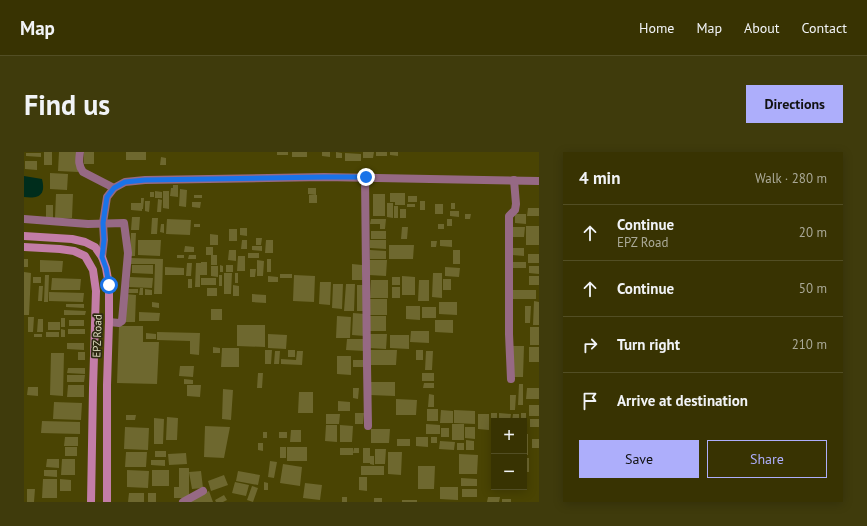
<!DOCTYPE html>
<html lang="en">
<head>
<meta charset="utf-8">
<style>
  body { margin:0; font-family:"PT Sans",sans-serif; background:#3f3b0c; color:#f1f3f6 }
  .controls { position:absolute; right:12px; bottom:12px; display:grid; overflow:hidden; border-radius:0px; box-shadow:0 2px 10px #0003 }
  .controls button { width:36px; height:36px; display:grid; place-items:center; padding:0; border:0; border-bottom:1px solid #524e24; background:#383302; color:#f1f3f6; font:20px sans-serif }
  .stop { position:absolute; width:12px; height:12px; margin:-9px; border:3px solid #1a73e8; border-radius:50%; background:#fff }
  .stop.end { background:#1a73e8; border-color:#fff; box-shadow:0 1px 4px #0008 }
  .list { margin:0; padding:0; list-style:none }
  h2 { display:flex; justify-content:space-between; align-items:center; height:52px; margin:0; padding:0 16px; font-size:17px }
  h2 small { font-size:13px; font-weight:400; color:#abaa99 }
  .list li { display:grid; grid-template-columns:26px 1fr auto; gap:12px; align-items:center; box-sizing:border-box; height:56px; padding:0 16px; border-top:1px solid #524e24 }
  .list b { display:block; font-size:15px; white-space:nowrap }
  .list p { margin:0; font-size:13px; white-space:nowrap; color:#abaa99 }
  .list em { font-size:13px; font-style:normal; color:#abaa99 }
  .actions { display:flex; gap:8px; padding:12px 16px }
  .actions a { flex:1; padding:9px 0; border:1px solid #adaefb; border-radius:0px; text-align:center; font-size:14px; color:#adaefb }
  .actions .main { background:#adaefb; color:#111 }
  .icon { flex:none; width:22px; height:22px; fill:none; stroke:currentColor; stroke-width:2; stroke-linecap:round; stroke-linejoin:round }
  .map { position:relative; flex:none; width:515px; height:350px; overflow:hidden; border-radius:0px }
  header { display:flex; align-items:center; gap:24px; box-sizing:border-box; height:56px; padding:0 20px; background:#383302; border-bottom:1px solid #524e24 }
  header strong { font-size:19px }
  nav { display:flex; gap:22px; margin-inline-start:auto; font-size:14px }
  .intro { display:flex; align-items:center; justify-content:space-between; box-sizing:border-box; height:96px; padding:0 24px }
  h1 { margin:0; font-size:28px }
  .button { padding:10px 18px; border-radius:0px; background:#adaefb; color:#111; font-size:14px; font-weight:700 }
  main { display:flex; gap:24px; padding:0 24px }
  aside { flex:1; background:#383302; border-radius:0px; box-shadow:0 2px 10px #0003 }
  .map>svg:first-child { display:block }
  .water { fill:#002d1c }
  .building { fill:#6e682f }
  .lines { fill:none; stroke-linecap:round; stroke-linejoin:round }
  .minor { stroke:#966984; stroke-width:8 }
  .tertiary { stroke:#966984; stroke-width:8 }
  .secondary { stroke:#c37da7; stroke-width:8 }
  .route { stroke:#1a73e8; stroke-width:5 }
  .labels { text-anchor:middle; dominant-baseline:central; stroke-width:3.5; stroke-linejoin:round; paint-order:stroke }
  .street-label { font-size:11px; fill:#dedcbf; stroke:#2d2a12 }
</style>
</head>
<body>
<header>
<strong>Map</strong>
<nav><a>Home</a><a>Map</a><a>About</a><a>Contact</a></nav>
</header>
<div class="intro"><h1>Find us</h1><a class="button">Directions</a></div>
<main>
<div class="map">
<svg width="515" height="350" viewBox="0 0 515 350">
  <rect width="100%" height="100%" fill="#4a4403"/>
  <path class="water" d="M0,24l18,3c4,16 -3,20 -18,18z"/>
  <path class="building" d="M20,0h8v13h-8z
    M35,0h19v20l-20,-1z
    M60,0h10v12h-10z
    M102,0h20v8h-20z
    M253,0h11v3h-11z
    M268,0h15v5h-15z
    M298,0h8v5l-8,-1z
    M312,0l6,1v5h-6z
    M339,0h11l-1,6h-10z
    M352,0h11v4h-11z
    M366,0h8v4l-8,-1z
    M2,1h15v4l-15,-1z
    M321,1l16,1v7h-16z
    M137,5l5,1v7h-6z
    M1,9h12v9l-12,-1z
    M26,21l18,1 -1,16 -17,-1z
    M149,33h5v12l-8,-1 1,-8h2z
    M284,36h8v7l-8,-1z
    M156,37l7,1 -1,17 -7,-1z
    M131,39l7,1v6h-7z
    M139,39h6v18l-6,-1z
    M126,40h4v5h-4z
    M366,41h15v12h-10v-3h-5z
    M32,42h17l-1,24h-17z
    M349,42h12v22h-12z
    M170,43h8v3h-8z
    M285,43h8v8h-8z
    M384,44h9v6h-9z
    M117,46h3l-1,11h-1v2l-11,-1v-7h10z
    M134,47l4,1 -1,12h-4z
    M121,49h5l-1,11 -4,-1z
    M396,49h5v9h-5z
    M168,50h9l-1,6 -8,-1z
    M363,51h6v15l-6,-1z
    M427,51h4v6h-4z
    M383,52h8v3h-8z
    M411,52h8v10h-8z
    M22,53h7v13l-7,-1z
    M370,54h4v12h-4z
    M504,56h11v8h-12z
    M376,57h6v9h-6z
    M426,59h9v6l-9,-1z
    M441,62h6l-1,5h-5z
    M491,62h11v10l-11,-1z
    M108,65h8l-1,13h-8z
    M128,66h6l-1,16h-6z
    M143,67l24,1 -1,15 -24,-1z
    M347,67h15l-1,10h-5v-5h-10z
    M423,67h5v7h-5z
    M137,72h3v9l-4,-1z
    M170,72h6v3h-6z
    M414,72h6v5h-6z
    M502,74h13v19h-13z
    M378,75h6l-1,12h-6z
    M487,75h14l-1,10h-13z
    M216,76h7v8l-7,-1z
    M205,77h8v12h-8z
    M347,79h15v8h-15z
    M107,81h5l-1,23h-5z
    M186,82l8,1v10h-8z
    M232,86h6l-1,7h-5z
    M114,88h23l-1,16 -22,-1z
    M218,88h5v9h-6z
    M242,88h7v13h-8z
    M346,88h16v9l-16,-1z
    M416,88h12v7l-12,-1z
    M407,89h6l-1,6h-5z
    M365,93h25l-1,14h-24z
    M161,94l9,1v5h-10z
    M228,94h10v5l-10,-1z
    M182,95h7v8h-7z
    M488,96h12v8l-12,-1z
    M205,98h7v11l-8,-1z
    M346,98l16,1v8h-16z
    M429,98h7v14h-7z
    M224,101h11v5h-11z
    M504,102h11v9h-11z
    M153,103h7v3h-7z
    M165,103h7v4h-8z
    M187,103h6v10h-6z
    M214,104h7v15h-8z
    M106,106l33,1 -1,35h-8l1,-30h-25z
    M0,107h4v8h-4z
    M243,107h4v13h-4z
    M16,108l23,1 -1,11h-22z
    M233,108l7,1 -1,15h-6z
    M345,108h18l-1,16 -17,-1z
    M177,110h6v13h-7v12h-5l1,-24h5z
    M488,110h14v6h-14z
    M163,111h5l-1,13h-5z
    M328,112l10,1v15h-10z
    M108,113h21v9l-21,-1z
    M196,113l3,1v6h-3z
    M202,113h7v7h-7z
    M187,114h7v11l-7,-1z
    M505,114h10v8l-10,-1z
    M141,115l19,1v7h-19z
    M421,115l15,1 -1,9 -14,-1z
    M226,117h6l-1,8h-5z
    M0,120l7,1 -2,42h-5z
    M200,121h8l-1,21h-7z
    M211,121h3v10h-3z
    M409,121h9v25l-10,-1z
    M256,122h12v4h-12z
    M21,123h4l-1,27h-4z
    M195,123h3v11h-3z
    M270,123l21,1 -1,26 -21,-1z
    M244,124l10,1v5h-10z
    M378,124l13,1v18h-13z
    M505,124h10v9h-10z
    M9,125h8v6h-8z
    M106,125l23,1 -1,10 -23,-1z
    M368,125h8v8h-8z
    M28,126l29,1 -1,11h-29z
    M177,126h15v7h-15z
    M164,127h4v9h-4z
    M419,127h8v11h-8z
    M347,128h17v18h-18z
    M395,128h10v21h-11z
    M296,130h11l-1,23 -11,-1z
    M309,132h10l-1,25 -10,-1z
    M322,132h9l-1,27h-10z
    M209,133l6,1v10h-6z
    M333,133h7v26h-7z
    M15,134h4l-1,15h-4z
    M368,135h8v11h-8z
    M116,136h3v7h-4z
    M183,136h10v8h-10z
    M105,137h9v4h-10z
    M121,137l7,1v5h-7z
    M489,138h23v9h-23z
    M25,140l35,1 -1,9 -34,-1z
    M101,142l11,1 -1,27h-11z
    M228,142l14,1v8l-14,-1z
    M345,147h18v16h-18z
    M510,149l5,1v23h-6z
    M128,150l7,1v5l-7,-1z
    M415,150h18v13l-18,-1z
    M42,152h18v4l-18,-1z
    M382,154h14v14l-14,-1z
    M501,154h6l-1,17h-5z
    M398,155h14v11h-14z
    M187,157h11v11h-11z
    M40,158l22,1 -1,4h-21z
    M115,160l21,1 -1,8h-20z
    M329,161l12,1v22l-13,-1z
    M313,164l14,1 -1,21h-14z
    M345,164h17v15h-17z
    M4,165h6l-1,15h-5z
    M37,166h4v9h-4z
    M14,167h5v13h-6z
    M45,168h15v6h-15z
    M411,168h18v13l-18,-1z
    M24,170h12v8h-12z
    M213,173h28v22l-28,-1z
    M95,174h24v16h16l-2,42 -40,-1z
    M506,175h9v18h-9z
    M37,177l4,1v7h-4z
    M44,177h17v5h-17z
    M387,179h18v12l-19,-1z
    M22,180h13v5h-13z
    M133,180l43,1 -1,22 -9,-1v-13l-33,-1z
    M122,181l10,1v5h-10z
    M10,182h8v3h-8z
    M244,182l19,1 -1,14 -18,-1z
    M345,182h18l-1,15 -17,-1z
    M366,183h19v14l-19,-1z
    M323,187h19l-1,12 -19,-1z
    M43,191h17v7l-17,-1z
    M488,194h12l-1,31h-11z
    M189,195l7,1v5h-7z
    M505,195h10v15h-10z
    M198,196h17v19h-18z
    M241,198h7l-1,14h-6z
    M264,198h7v7h-7z
    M345,198h28l-1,15h-27z
    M392,198h7v10h-7z
    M251,199h5l-1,13h-5z
    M273,199h6l-1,14 -21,-1v-5l15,1z
    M402,199h7l-1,19h-7z
    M54,200h7v8h-7z
    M27,201h13l-1,43 -13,-1z
    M313,204h14v19l-14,-1z
    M329,208h11v7h-11z
    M156,214h14l-1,11 -14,-1z
    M44,216h17v6l-18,-1z
    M234,221h5l-1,15h-5z
    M398,221h12v8h-12z
    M43,223h18l-1,7h-17z
    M160,227l9,1v4h-9z
    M346,230h25v14l-25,-1z
    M400,231h10v5h-11z
    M495,232h4v21h-5z
    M44,233h16v12h-17z
    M163,233h14l-1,12 -13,-1z
    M4,235h10v9l-11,-1z
    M329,236h6l-1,11 -5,-1z
    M503,236h12v11h-13z
    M199,237l10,1 -2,30 -9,-1z
    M275,240h14v21h-15z
    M405,242l5,1v12h-6z
    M486,243h6l-1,15h-5z
    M372,247l21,1 -1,15h-20z
    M314,249l12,1v9h-12z
    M30,250l28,1 -1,17 -28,-1z
    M505,253h10v11h-10z
    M403,257h11v12h-11z
    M417,258l12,1v12h-13z
    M430,258l21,1v13l-21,-1z
    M331,261h9l-1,11h-8z
    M467,261h6v8h-3v8h-3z
    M475,261l12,1 -1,7h-11z
    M497,261h5v18h-2v-10h-3z
    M302,262h14l-1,10h-13z
    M454,262h11v16l-11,-1z
    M489,262h6v7h-7z
    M102,263h10l-1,5h-9z
    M143,265l11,1 -1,22h-11z
    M130,266l10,1 -1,25h-9z
    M506,267h9v8h-9z
    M18,269l38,1v12l-39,-1z
    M402,272l14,1v9h-14z
    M428,272h12v16h-12z
    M302,273h11v17l-12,-1z
    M316,273l13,1 -1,16h-12z
    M181,274l25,1 -6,31 -20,-1z
    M101,275l24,1 -1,22 -24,-1z
    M441,275h10v12l-10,-1z
    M417,276h8v9h-8z
    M347,277h19l-1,14h-18z
    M267,278h10v12h-11z
    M239,280h4v6h-4z
    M255,280h8v6h-8z
    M500,282h4v21h-4z
    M41,285h13v9h-14z
    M392,285h12v10l-12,-1z
    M407,285h6v6h-6z
    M373,287h13v7h-13z
    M508,287h7v9h-7z
    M442,288l8,1v9h-8z
    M416,289l15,1 -1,8 -15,-1z
    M234,291h5v8l-5,-1z
    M433,291h7v7h-7z
    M41,295h12v9h-12z
    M256,295h6v11h-6z
    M263,295h20v14h-20z
    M316,296h13v7h-13z
    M330,296h5v5h-6z
    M339,296h7v15h-7z
    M351,297h11l-1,15h-10z
    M131,299h11v6h-11z
    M102,300h21l-1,15h-21z
    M364,300h14l-1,23 -13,-1z
    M162,301l1,11 -18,1 -1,-11z
    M435,302l19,1 -1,19h-18z
    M346,304h4v9l-4,-1z
    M500,306h5v14h-5z
    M23,307h12v9l-13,-1z
    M38,307h13v16h-14z
    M127,308h14v6l-14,-1z
    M246,309l7,1 -3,16 -6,-1z
    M259,312l19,3 -2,19 -20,-3z
    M337,314h23v9h-23z
    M394,314h17l-1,23h-16z
    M155,316h10v30h-15v-11h5z
    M20,318h13v7l-13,-1z
    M103,318l22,1 -1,17 -21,-1z
    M128,318h17v16h-17z
    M177,319l2,17 -11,1 -3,-17z
    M214,319l22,4 -2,10 -22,-4z
    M200,323l4,10 -17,6 -3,-10z
    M335,325h8v14l-8,-1z
    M437,326l16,1v7h-16z
    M19,327h14v19h-15z
    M36,327l11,1v11h-11z
    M211,330l14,3 -3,11 -14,-3z
    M240,330l4,1v7h-4z
    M281,331l17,2 -2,15 -17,-2z
    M228,334l6,2 -5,14 -6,-2z
    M416,335h18v13l-18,-1z
    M3,337h8l-1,13h-7z
    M438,337h15v8h-15z
    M185,339l4,11h-22l-1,-3z
    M105,341h15v9h-16z
    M124,341h8v9h-8z
    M200,343l3,5 -4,2h-7l-1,-2z
    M318,345h5v5h-5z
    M464,345h12l-1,5h-12z
    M350,346h8v4h-8z
    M478,347h9v3h-9z
    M378,348h15v2h-15z"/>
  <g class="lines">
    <path class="minor" d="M56,0c-1,8 -2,13 3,20l31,16
      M341,25l2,188 1,61
      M0,67l64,5 36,-1 4,30 -6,68 -3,2 -10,-1
      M487,227l-2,-45v-118l6,-6 1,-6 -2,-24
      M159,350l20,-11"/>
    <path class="tertiary" d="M78,105l2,-17 -1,-17 4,-26 7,-9 11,-6 20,-2 179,-3 215,4"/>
    <path class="secondary" d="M0,84l48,3 13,3 10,5 7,10 4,11 3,17v37l-2,63v117
      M0,95l36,2 14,2 11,5 8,14 3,21 -3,97 -2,114"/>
  </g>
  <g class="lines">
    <path class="route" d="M85,133l-3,-17 -4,-11 2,-17 -1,-17 4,-26 7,-9 11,-6 20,-2 179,-3h42"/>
  </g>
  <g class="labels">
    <g class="street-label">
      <text transform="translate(73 184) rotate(-88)">EPZ Road</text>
    </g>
  </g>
</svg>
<div class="controls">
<button>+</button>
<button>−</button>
</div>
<div class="stop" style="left:85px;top:133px"></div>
<div class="stop end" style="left:342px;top:25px"></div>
</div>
<aside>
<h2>4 min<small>Walk · 280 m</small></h2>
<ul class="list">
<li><svg class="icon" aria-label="ahead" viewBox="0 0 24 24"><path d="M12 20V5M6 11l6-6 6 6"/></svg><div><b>Continue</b><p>EPZ Road</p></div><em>20 m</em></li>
<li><svg class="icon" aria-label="ahead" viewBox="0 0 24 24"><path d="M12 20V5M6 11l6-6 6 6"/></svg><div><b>Continue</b></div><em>50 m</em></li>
<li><svg class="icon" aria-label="right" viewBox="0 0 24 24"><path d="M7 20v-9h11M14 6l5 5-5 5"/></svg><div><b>Turn right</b></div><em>210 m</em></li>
<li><svg class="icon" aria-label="arrive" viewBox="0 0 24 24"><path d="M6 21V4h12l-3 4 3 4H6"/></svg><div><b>Arrive at destination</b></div></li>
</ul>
<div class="actions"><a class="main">Save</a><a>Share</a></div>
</aside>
</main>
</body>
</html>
